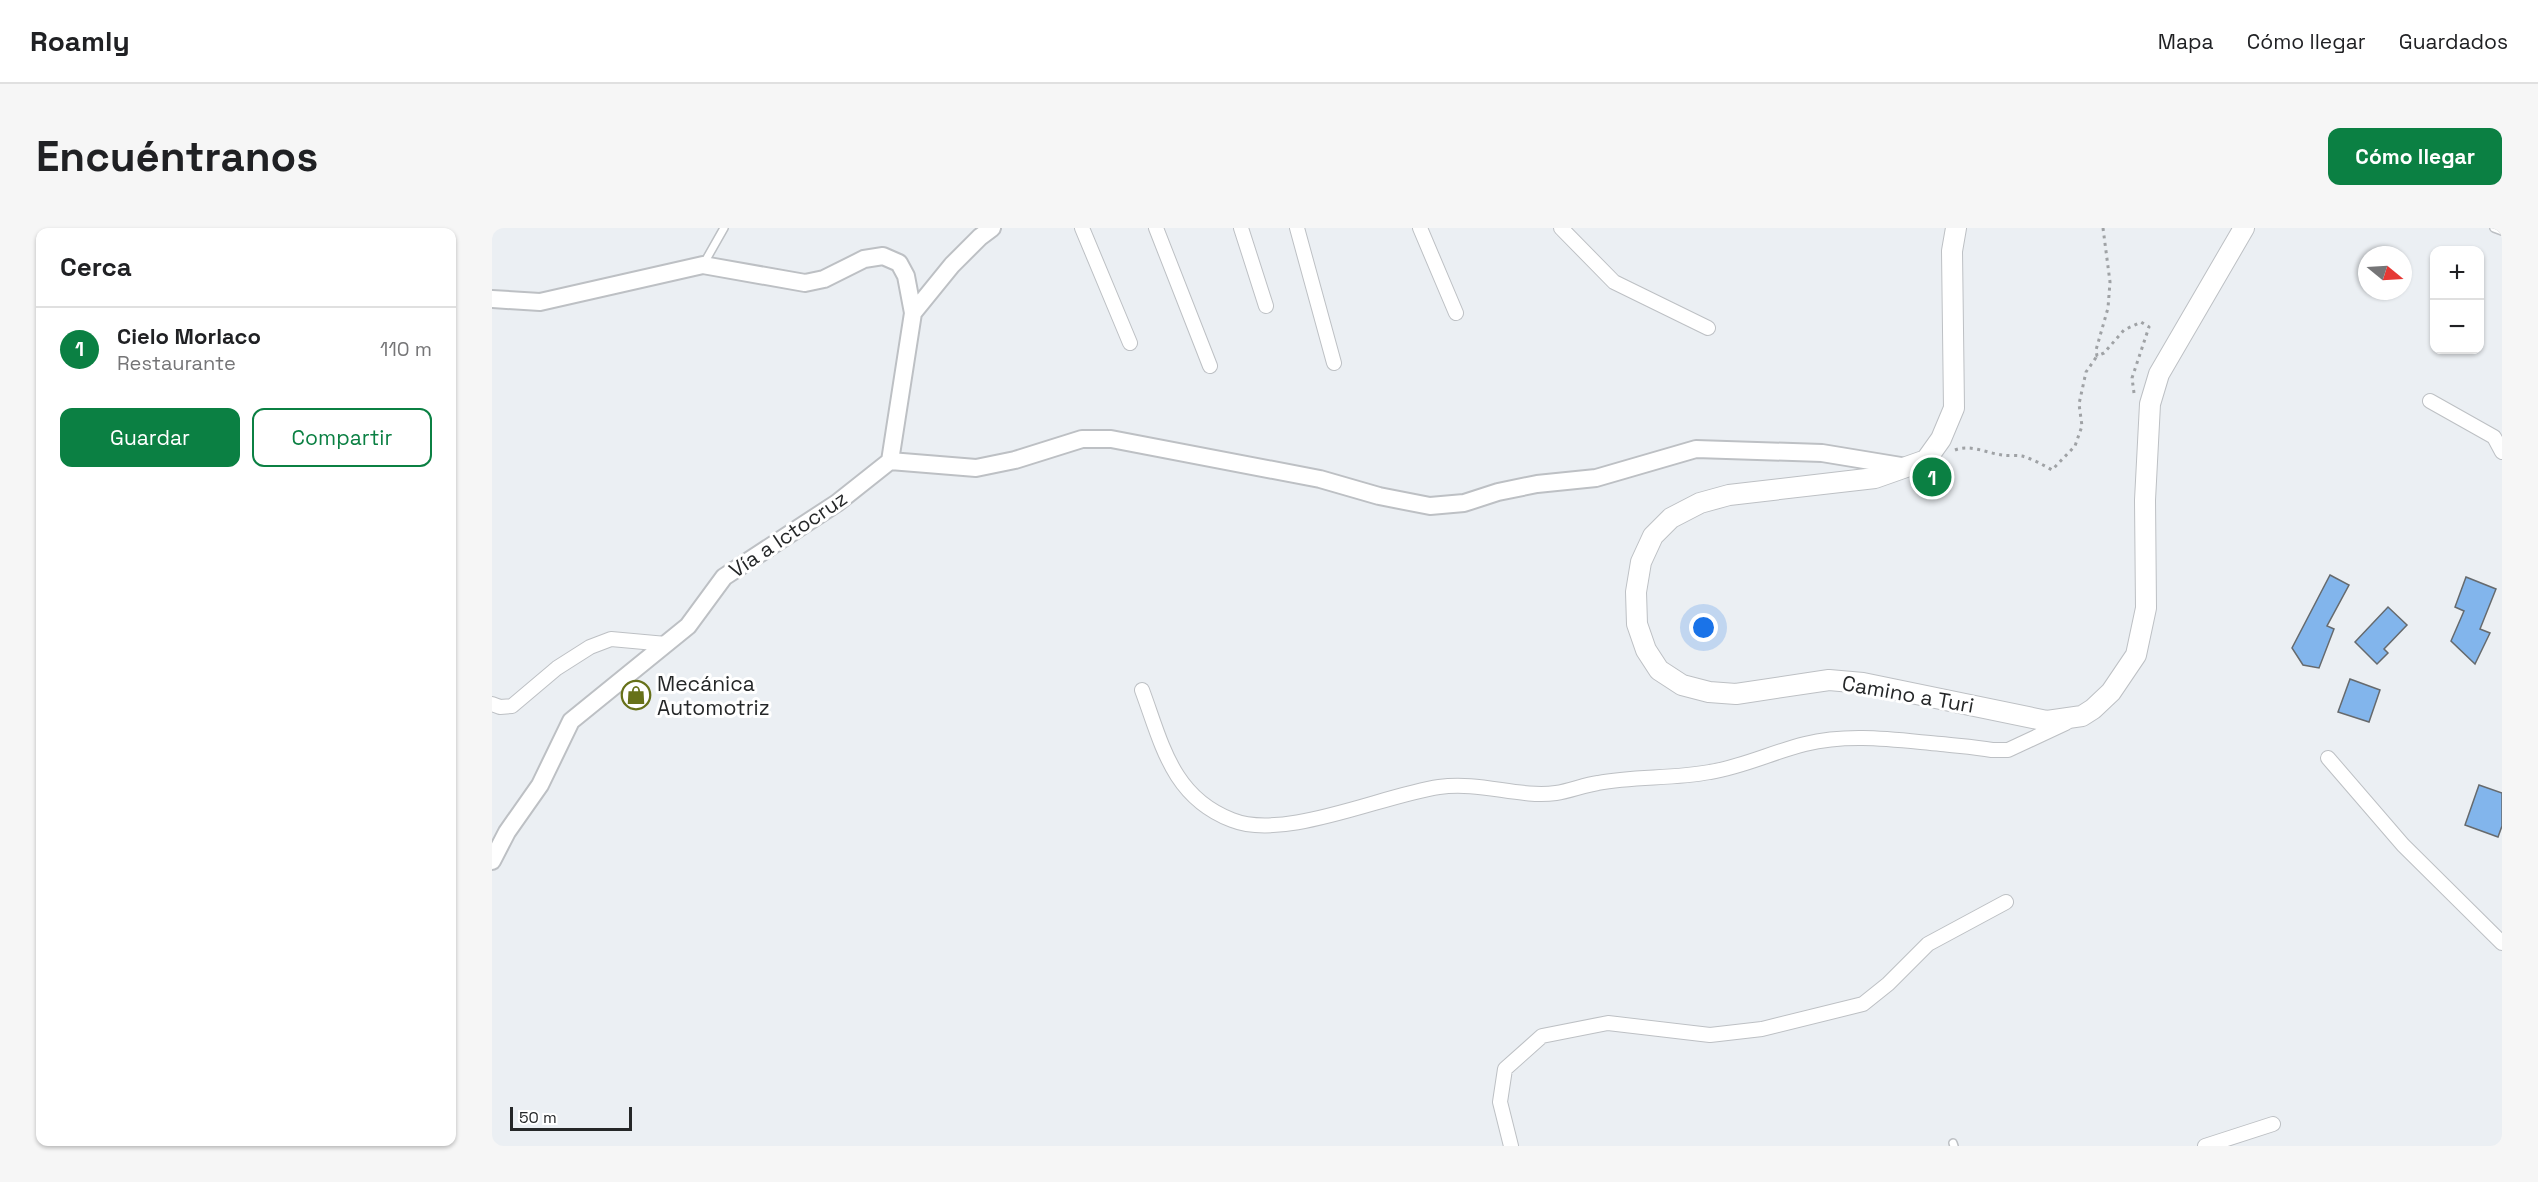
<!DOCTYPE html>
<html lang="es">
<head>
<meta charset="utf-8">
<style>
  body { margin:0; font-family:"Space Grotesk",sans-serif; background:#f6f6f6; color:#202124 }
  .controls { position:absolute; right:18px; top:18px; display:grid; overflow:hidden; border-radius:12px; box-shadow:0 2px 4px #0004 }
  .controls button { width:54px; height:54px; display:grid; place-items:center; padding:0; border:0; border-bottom:2px solid #e0e0e0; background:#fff; color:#202124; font:30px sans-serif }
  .compass { position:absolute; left:1866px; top:18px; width:54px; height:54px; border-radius:50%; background:#fff; box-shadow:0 2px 4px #0004; rotate:108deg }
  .scale { position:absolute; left:18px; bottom:15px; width:122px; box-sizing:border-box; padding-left:6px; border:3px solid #252728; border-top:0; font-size:16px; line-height:21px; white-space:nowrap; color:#252728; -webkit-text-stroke:4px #fff; paint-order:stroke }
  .you { position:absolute; left:1212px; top:400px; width:21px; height:21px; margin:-15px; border:4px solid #fff; border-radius:50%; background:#1a73e8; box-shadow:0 0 0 9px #1a73e833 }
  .badge { display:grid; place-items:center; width:39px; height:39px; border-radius:50%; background:#0b8043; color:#fff; font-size:20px; font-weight:700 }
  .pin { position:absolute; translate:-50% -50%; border:3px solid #fff; box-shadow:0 2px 6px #0006 }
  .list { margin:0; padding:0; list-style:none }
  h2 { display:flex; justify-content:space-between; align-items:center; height:78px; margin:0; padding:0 24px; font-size:26px }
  h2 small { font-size:20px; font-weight:400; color:#757577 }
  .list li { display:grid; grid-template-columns:39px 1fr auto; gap:18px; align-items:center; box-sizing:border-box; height:84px; padding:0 24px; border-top:2px solid #e0e0e0 }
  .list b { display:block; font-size:22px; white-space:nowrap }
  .list p { margin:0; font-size:20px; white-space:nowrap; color:#757577 }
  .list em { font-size:20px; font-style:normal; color:#757577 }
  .actions { display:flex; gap:12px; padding:18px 24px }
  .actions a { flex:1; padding:14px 0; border:2px solid #0b8043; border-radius:12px; text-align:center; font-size:21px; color:#0b8043 }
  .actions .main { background:#0b8043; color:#fff }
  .map { position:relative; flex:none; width:2010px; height:918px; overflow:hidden; border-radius:12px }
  header { display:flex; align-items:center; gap:36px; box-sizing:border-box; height:84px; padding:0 30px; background:#fff; border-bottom:2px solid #e0e0e0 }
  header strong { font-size:28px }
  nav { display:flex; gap:33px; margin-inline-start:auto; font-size:21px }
  .intro { display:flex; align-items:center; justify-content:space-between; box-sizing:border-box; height:144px; padding:0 36px }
  h1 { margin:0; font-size:42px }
  .button { padding:15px 27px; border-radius:12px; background:#0b8043; color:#fff; font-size:21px; font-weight:700 }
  main { display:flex; gap:36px; padding:0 36px }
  aside { flex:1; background:#fff; border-radius:12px; box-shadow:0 2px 4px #0004 }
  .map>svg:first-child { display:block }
  .building { fill:#82b5ec; stroke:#666a6d; stroke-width:1.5 }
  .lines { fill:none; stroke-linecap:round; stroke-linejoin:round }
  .service-casing { stroke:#bdc0c4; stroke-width:10 }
  .minor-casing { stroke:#bdc0c4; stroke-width:16 }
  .tertiary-casing { stroke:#bdc0c4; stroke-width:20 }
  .secondary-casing { stroke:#bdc0c4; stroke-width:22 }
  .path { stroke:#9fa2a5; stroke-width:3; stroke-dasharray:3 4.5; stroke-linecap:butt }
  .service { stroke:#fff; stroke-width:7 }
  .minor { stroke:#fff; stroke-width:14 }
  .tertiary { stroke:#fff; stroke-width:16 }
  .secondary { stroke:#fff; stroke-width:20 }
  .labels { text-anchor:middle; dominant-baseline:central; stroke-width:6; stroke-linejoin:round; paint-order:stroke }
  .street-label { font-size:21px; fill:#252728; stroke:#fff }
  .poi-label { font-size:21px; fill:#252728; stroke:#fff; text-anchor:start }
</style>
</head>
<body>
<header>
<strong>Roamly</strong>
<nav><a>Mapa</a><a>Cómo llegar</a><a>Guardados</a></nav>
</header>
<div class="intro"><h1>Encuéntranos</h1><a class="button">Cómo llegar</a></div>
<main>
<aside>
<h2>Cerca<small></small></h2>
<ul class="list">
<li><span class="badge">1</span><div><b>Cielo Morlaco</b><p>Restaurante</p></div><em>110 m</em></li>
</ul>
<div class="actions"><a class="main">Guardar</a><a>Compartir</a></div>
</aside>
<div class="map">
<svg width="2010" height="918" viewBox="0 0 2010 918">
  <rect width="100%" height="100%" fill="#ebeff3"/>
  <path class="building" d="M1838,347l19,10 -22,41 7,3 -15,39 -16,-3 -11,-17z
    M1974,349l30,12 -16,40 10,4 -15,31 -24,-23 13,-30 -9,-4z
    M1896,379l19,18 -23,24 4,4 -11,11 -22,-22z
    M1858,451l30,11 -11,32 -31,-10z
    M1987,557l23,8v33l-4,11 -33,-12z"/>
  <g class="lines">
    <g class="service-casing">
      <path id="service" d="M2002,0l8,3
        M211,37l21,-37
        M1461,915l1,3"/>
    </g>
    <g class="minor-casing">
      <path id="minor" d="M590,0l48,115
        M664,0l54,138
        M749,0l25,78
        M805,0l37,135
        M928,0l36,85
        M1069,0l53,54 94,46
        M1938,173l64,36 8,15
        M650,462c20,54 30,107 90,130 52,21 151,-25 207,-33 41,-6 80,11 117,6 14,-2 28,-8 42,-10 36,-7 75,-4 112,-11 32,-5 63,-20 95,-28 45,-11 90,-4 136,0 17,2 34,3 51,6h16l58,-27
        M0,476l8,3 12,-1 45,-38 33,-21 21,-8 55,5
        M1836,530l75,87 99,98
        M1019,918l-11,-44 5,-33 37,-33 66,-13 102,12 52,-6 101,-25 25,-20 40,-40 78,-42
        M1713,918l68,-22"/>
    </g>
    <g class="tertiary-casing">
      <path id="tertiary" d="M0,71l48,3 163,-37 102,18 19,-4 40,-20 19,-3 16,7 7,13 7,37
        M398,233l86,7 39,-8 67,-21h29l209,40 59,17 51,10 34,-3 34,-11 39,-8 59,-6 100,-29 126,4 85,14
        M398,233l23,-148 39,-48 28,-28 12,-9
        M0,633l15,-29 33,-47 31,-64 117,-95 36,-49 113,-74 53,-42"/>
    </g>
    <g class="secondary-casing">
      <path id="secondary" d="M1464,0l-4,23 2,157 -13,31 -15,21 -51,18 -146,17 -29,8 -29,15 -18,18 -12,26 -5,30 1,32 9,26 13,20 23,15 27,7 27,2 93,-14 34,3 184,38 35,-5 11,-7 18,-17 25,-37 10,-47 -1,-108 5,-96 9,-30 85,-146"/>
    </g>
    <path class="path" d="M1611,0l7,54 -2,26 -12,42 1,6 7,-3 20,-23 17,-8 8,5 -17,51 2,15
      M1463,222c15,-6 32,3 47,5 6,1 14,0 20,1 10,3 20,8 30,14l23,-24 7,-20 -3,-22 7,-32 11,-16"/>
    <use href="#service" class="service"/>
    <use href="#minor" class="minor"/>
    <use href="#tertiary" class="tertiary"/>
    <use href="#secondary" class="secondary"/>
  </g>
  <defs>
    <g id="shop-ring" transform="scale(1.5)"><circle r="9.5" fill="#fff" stroke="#677119" stroke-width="1.5"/><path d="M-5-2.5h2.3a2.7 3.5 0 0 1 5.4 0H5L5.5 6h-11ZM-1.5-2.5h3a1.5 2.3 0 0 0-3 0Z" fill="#677119"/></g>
  </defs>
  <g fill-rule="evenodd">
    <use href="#shop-ring" x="144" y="467"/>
  </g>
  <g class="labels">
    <g class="street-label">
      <text transform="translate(296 306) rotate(-34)">Vía a Ictocruz</text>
      <text transform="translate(1416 466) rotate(10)">Camino a Turi</text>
    </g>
    <g class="poi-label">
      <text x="165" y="455">Mecánica<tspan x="165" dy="24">Automotriz</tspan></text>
    </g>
  </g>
</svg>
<div class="controls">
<button>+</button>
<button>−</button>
</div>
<svg class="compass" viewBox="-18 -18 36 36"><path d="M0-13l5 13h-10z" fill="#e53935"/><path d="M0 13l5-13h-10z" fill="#757577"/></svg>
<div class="scale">50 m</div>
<div class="you"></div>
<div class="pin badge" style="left:1440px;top:249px">1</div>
</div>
</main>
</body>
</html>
